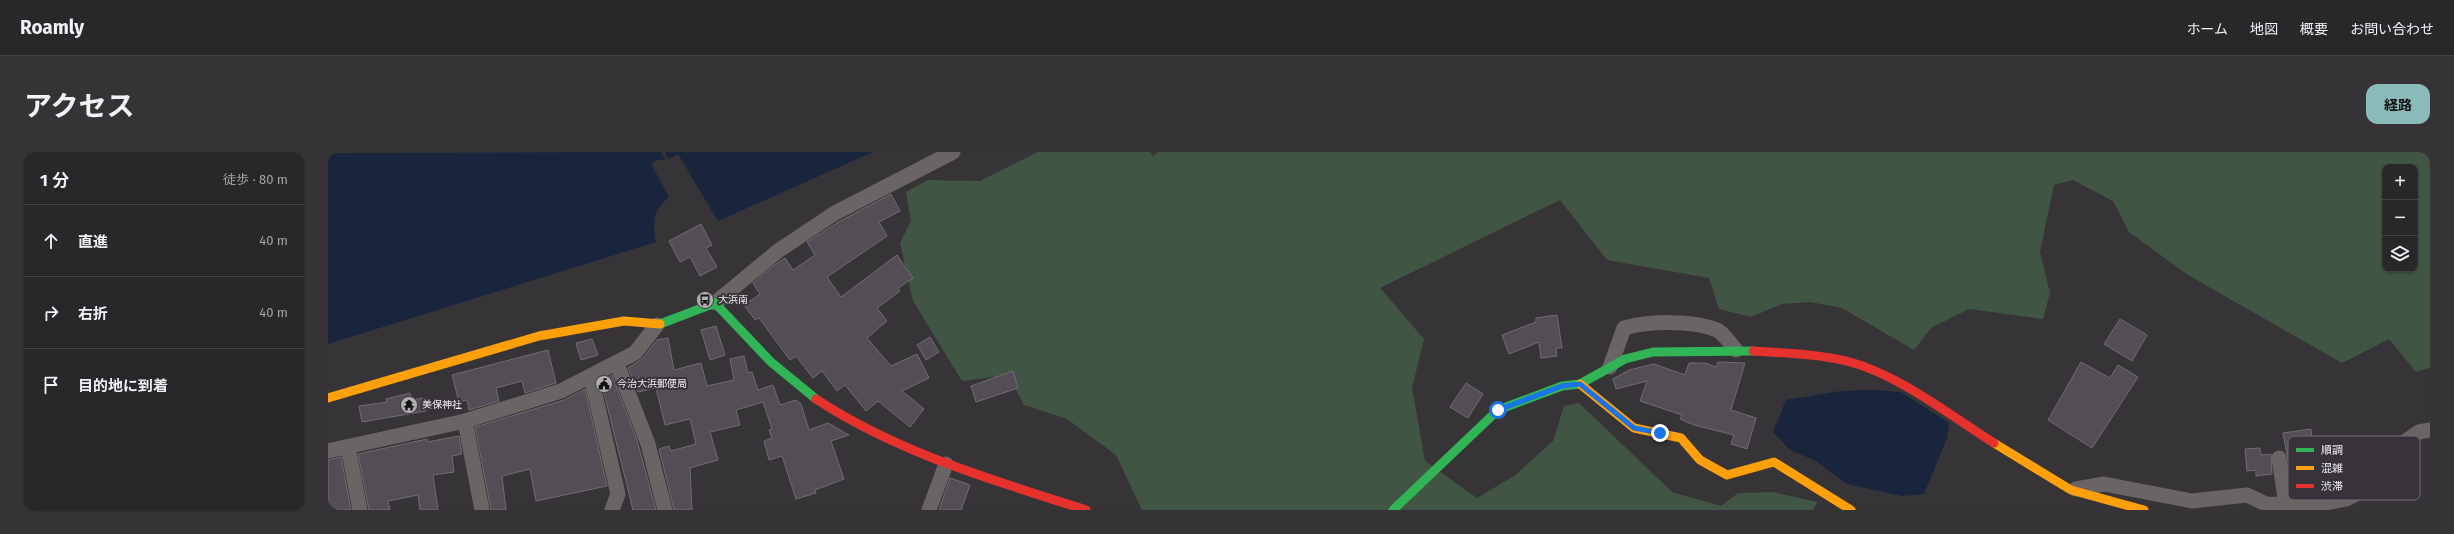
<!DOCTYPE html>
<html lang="ja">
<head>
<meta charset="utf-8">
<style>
  body { margin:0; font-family:"Fira Sans","Noto Sans JP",sans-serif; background:#353336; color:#f1f3f6 }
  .controls { position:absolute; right:12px; top:12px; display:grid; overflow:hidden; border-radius:8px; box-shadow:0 1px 3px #0004 }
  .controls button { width:36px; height:36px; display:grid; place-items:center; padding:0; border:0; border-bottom:1px solid #454447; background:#29272a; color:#f1f3f6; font:20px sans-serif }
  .stop { position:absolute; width:12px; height:12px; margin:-9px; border:3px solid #1a73e8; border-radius:50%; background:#fff }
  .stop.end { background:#1a73e8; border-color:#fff; box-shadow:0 1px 4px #0008 }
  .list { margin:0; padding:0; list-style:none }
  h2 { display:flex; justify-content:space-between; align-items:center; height:52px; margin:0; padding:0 16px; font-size:17px }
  h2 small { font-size:13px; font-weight:400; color:#a5a5a8 }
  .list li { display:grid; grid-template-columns:26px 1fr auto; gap:12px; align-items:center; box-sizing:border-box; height:72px; padding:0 16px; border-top:1px solid #454447 }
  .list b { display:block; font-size:15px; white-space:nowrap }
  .list em { font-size:13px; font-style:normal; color:#a5a5a8 }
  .icon { flex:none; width:22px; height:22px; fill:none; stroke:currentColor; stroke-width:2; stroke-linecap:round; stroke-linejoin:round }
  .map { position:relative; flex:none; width:2102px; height:358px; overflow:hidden; border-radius:12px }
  header { display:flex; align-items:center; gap:24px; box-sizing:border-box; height:56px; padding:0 20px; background:#29272a; border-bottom:1px solid #454447 }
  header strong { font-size:19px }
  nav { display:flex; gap:22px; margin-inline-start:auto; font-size:14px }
  .intro { display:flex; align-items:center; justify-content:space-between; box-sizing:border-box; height:96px; padding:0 24px }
  h1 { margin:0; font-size:28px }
  .button { padding:10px 18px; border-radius:12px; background:#8bbbb9; color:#111; font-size:14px; font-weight:700 }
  main { display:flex; gap:24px; padding:0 24px }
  aside { flex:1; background:#29272a; border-radius:12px; box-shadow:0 1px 3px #0004 }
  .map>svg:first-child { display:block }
  .green { fill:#415544; fill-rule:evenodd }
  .water { fill:#18253d }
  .building { fill:#534d55; stroke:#706d71 }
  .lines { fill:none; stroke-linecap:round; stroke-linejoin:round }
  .street { stroke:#6a6565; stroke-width:15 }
  .fast { stroke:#30b455; stroke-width:9 }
  .slow { stroke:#ff9f0a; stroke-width:9 }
  .jam { stroke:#e5322d; stroke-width:9 }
  .route { stroke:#1a73e8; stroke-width:5 }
  .labels { text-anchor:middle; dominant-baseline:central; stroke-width:4; stroke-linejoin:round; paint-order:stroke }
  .poi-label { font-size:10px; fill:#f3eff4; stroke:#38323a; text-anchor:start }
  .key { fill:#38323a; stroke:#706b72; stroke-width:1 }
  .key-label { font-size:11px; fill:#f3eff4 }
</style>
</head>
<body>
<header>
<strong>Roamly</strong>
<nav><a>ホーム</a><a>地図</a><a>概要</a><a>お問い合わせ</a></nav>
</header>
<div class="intro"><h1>アクセス</h1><a class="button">経路</a></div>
<main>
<aside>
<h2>1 分<small>徒歩 · 80 m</small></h2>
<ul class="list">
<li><svg class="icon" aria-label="ahead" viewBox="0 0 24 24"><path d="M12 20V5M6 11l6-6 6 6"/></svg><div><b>直進</b></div><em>40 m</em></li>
<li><svg class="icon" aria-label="right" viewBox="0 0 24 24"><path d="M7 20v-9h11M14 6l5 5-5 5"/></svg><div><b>右折</b></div><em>40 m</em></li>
<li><svg class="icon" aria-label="arrive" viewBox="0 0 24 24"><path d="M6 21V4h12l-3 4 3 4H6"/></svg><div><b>目的地に到着</b></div></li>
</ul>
</aside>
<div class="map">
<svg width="2102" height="358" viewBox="0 0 2102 358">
  <rect width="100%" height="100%" fill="#373438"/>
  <path class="green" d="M710,0h112l3,4 5,-4h1272v216l-14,4 -27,-33 -47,24 -154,-88 -59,-43 -16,-31 -40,-21 -19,5 -14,67 10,41 -7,26 -74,-10 -38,19 -17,22 -72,-42 -32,-6 -28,2 -31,13 -32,-8 -10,-31 -102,-18 -47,-60 -180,88 44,51 -12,49 13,73 52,37 37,-22 39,-35 11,-35 15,-3 93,89 49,14 17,-13 34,-1 45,10 -4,8h-671l-26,-55 -49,-36 -43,-14 -16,-30 -46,6 -49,-80 -13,-58 11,-22 -5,-29 22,-12 52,1zM2057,15h30v102h-30z"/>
  <path class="water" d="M333,0l4,8h-8l-6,4 18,33c-17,15 -16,24 -13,45l-328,102v-191z
    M337,0h208l-155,69 -40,-67 -10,5z
    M1546,238l27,2 48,31 -2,15 -23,56 -22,2 -55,-12 -33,-24 -24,-10 -17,-18 13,-32 55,-9z"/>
  <path class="building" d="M563,42l9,17 -21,11 8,14 -60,41 14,20 56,-42 16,23 -15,10 2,3 -23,17 10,13 -20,17 24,28 26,-12 12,24 -27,13 22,18 -14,18 -32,-26 -12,10 -21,-26 -8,6 -15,-20 -9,7 -17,-22 -6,4 -31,-42 -4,2 -11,-15 16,-11 -7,-11 19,-16 13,-9 8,12 22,-15 -8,-13 33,-21z
    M373,72l11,21 -6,3 11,19 -17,9 -10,-19 -10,5 -11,-21z
    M1229,163l5,33h-6l1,8 -16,2 -2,-16 -30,12 -7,-19 34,-13v-4z
    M1792,167l27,16 -15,26 -28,-17z
    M388,174l9,29 -15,5 -9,-30z
    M602,185l9,15 -13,8 -9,-15z
    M340,186l6,32 27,-7 6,23 27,-6 -4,-21 14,-3 4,17 4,-1 6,18 15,-5 7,20 16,-5 5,4 8,26 19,-7 21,12 -18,6 13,38 -29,11 1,3 -20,6 -14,-43 -13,4 -5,-19 8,-3 -3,-8 3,-1 -9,-27 -27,8 4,15 -30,7 8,28 -28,8 2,42h-18l-15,-61 10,-3 2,5 25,-7 -6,-25 -25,6 -9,-37 -18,4 -10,-24 14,-9 15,-19z
    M264,187l6,16 -17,5 -5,-17z
    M220,198l8,33 -31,10 -3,-12 -26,7 3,13 -30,9 -2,-10 -8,2 -7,-27z
    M1390,210l27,1 -14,47 25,8 -9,31 -16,-5 3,-9 -40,-10 -14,-6 2,-4 -42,-14 7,-20 -31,8 -3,-10 16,-9 25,-6 31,11 4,-12h16l11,4z
    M1753,210l29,16 8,-13 20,12 -46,71 -44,-28z
    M685,219l5,17 -42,14 -5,-16z
    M284,223l25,65 19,70h-23l-32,-129z
    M1138,231l17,11 -15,24 -18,-11z
    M257,237l22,97 -71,15 -6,-32 -28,7 4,34h-15l-16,-83 89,-27z
    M82,241l2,7 11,-2 3,13 -64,11 -3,-16 28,-4 -1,-3z
    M1983,277l2,25 15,-1 1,21 -38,2 -8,-43z
    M131,284l3,18 -10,2 2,16 -21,3 5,35h-18l-2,-15 -30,6 2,9h-21l-11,-56 69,-15v3z
    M1932,296l1,7 10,-1 1,20 -16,2v-6l-9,1 -2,-22z
    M13,305l10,53h-23v-50z
    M622,326l20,7 -9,25h-22z"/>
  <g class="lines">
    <path class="street" d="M387,151l63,-52 57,-38 118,-61
      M289,212l31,80 17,66
      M1282,215l14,-39c25,-7 68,-8 93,2 7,3 14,15 19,20
      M263,225l27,117 -6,16
      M137,269l17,89
      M20,295l12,63
      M0,299l137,-30 96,-30 74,-38 22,-28
      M1951,306l7,47
      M1748,337l28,-5 88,17 55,-6 19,9 50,1 30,-6 18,-9 19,-33 36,-25 11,-2
      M601,358l17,-46"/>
    <path class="fast" d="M332,172l55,-21 56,59 45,37
      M1065,358l105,-100 64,-24 18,-2 45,-25 28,-7 100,-1"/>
    <path class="slow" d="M1252,232l54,44 47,10 19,22 27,15 47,-13 77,48
      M0,246l211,-62 85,-15 36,3
      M1666,291l77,47 73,20"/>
    <path class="jam" d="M1425,199c32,2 66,3 97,11 49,13 101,54 144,81
      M488,247c82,54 177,81 270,111"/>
  </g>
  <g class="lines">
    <path class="route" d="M1170,258l64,-24 18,-2 54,44 26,5"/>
  </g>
  <defs>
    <g id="bus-disc" transform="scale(0.9)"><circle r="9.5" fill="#b1aeb2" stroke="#38323a"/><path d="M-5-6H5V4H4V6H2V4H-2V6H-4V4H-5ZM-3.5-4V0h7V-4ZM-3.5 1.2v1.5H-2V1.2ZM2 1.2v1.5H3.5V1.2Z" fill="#111"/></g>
    <g id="civic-disc" transform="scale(0.9)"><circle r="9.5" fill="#b1aeb2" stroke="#38323a"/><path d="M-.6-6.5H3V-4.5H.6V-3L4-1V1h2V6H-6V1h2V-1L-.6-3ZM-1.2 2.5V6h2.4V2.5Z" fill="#111"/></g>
    <g id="temple-disc" transform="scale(0.9)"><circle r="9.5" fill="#b1aeb2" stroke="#38323a"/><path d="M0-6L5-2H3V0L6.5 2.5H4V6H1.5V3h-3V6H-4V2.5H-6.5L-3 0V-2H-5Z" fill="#111"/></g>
  </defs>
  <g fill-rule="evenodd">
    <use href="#bus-disc" x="377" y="148"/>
    <use href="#civic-disc" x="276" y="232"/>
    <use href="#temple-disc" x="81" y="253"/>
  </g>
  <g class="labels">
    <g class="poi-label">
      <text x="390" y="148">大浜南</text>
      <text x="289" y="232">今治大浜郵便局</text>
      <text x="94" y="253">美保神社</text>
    </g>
  </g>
  <rect x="1960" y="284" width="132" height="64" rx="6" class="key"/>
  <rect x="1968" y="296" width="18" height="4" fill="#30b455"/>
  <rect x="1968" y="314" width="18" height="4" fill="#ff9f0a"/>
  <rect x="1968" y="332" width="18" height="4" fill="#e5322d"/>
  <g class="key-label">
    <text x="1993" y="302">順調</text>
    <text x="1993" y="320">混雑</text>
    <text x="1993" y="338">渋滞</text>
  </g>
</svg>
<div class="controls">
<button>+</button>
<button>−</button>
<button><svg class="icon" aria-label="layers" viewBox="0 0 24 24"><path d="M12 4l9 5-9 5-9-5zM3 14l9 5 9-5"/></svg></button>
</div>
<div class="stop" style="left:1170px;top:258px"></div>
<div class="stop end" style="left:1332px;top:281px"></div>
</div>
</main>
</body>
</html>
